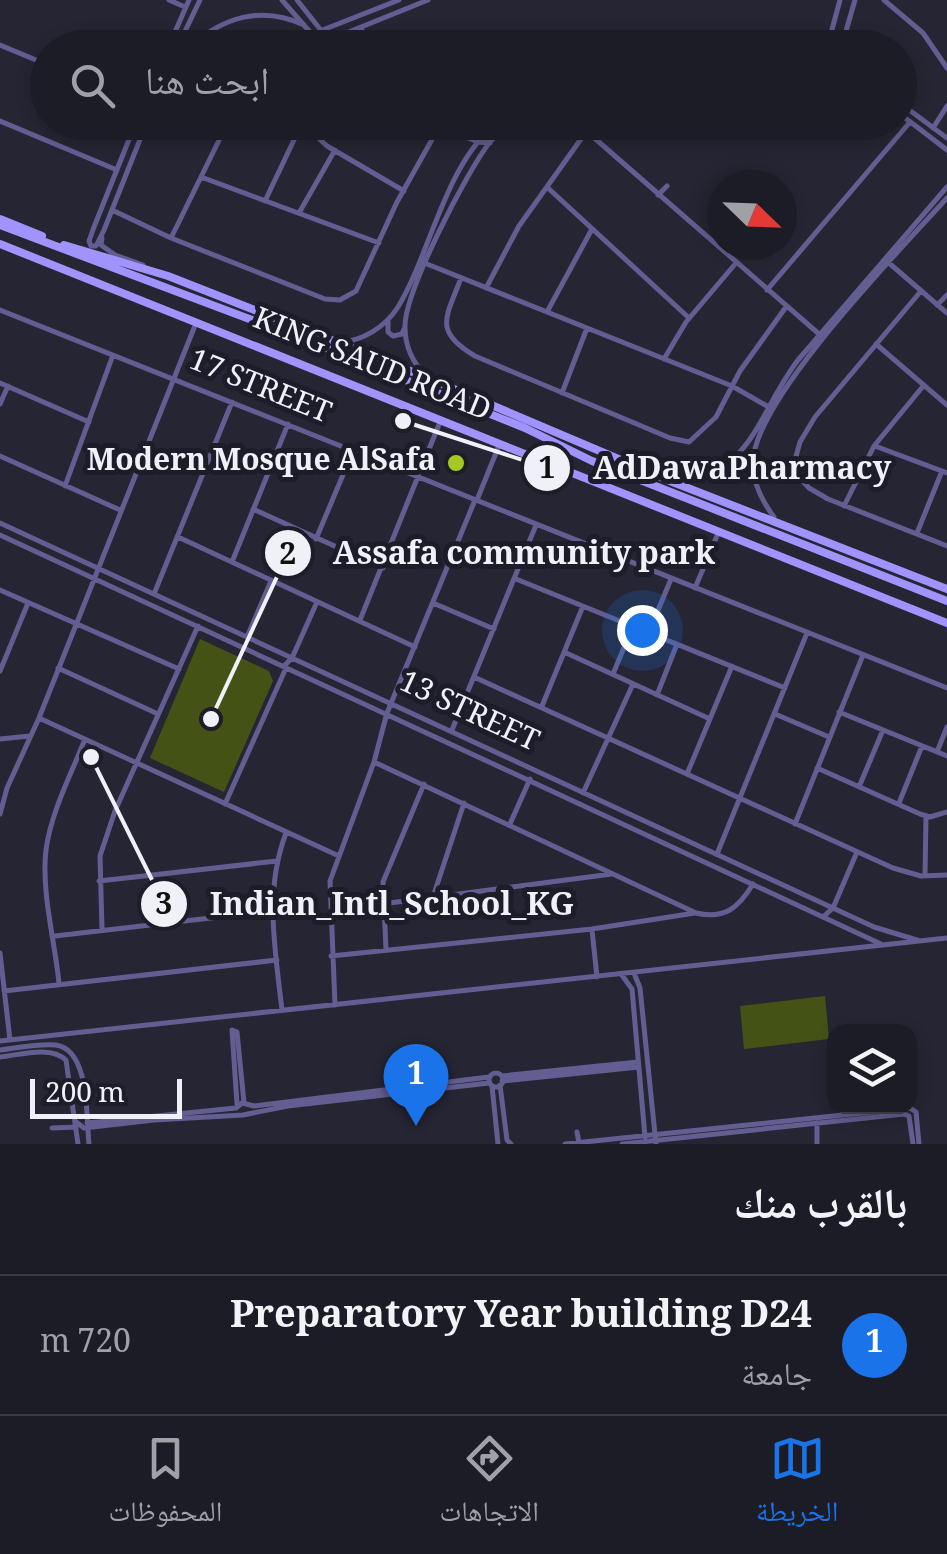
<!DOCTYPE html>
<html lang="ar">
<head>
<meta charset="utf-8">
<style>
  body { margin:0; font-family:Georgia,"Noto Naskh Arabic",serif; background:#292932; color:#f1f3f6; direction:rtl }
  .controls { position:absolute; right:30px; bottom:30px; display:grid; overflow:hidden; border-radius:20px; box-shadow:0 5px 15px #0003 }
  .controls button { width:90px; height:90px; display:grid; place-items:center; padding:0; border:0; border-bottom:2px solid #3a3a43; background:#1c1c26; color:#f1f3f6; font:50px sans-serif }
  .compass { position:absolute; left:707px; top:170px; width:90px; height:90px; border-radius:50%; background:#1c1c26; box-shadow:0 5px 15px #0003; rotate:113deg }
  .scale { position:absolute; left:30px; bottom:25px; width:152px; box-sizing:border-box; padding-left:10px; border:5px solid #f0f0f9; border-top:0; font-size:28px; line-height:35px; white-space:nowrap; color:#f0f0f9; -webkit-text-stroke:8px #1d1c29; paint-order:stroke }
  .you { position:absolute; left:642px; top:630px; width:35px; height:35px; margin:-25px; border:8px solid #fff; border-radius:50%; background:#1a73e8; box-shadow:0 0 0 15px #1a73e833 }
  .badge { display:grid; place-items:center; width:65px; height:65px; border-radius:50%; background:#1a73e8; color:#fff; font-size:32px; font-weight:700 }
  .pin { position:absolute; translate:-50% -82px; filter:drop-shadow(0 2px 5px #0008) }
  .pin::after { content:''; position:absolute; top:52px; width:35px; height:30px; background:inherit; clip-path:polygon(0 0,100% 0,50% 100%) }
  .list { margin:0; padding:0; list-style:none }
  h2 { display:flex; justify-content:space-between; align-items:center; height:130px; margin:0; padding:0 40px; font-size:42px }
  h2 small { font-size:32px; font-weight:400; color:#a0a1a7 }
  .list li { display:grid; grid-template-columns:65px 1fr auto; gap:30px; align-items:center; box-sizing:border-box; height:140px; padding:0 40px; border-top:2px solid #3a3a43 }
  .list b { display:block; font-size:38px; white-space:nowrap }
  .list p { margin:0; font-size:32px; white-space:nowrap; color:#a0a1a7 }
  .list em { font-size:32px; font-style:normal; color:#a0a1a7 }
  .icon { flex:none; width:55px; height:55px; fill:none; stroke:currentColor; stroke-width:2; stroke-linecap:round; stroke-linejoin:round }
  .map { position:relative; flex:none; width:947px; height:1144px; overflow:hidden; direction:ltr }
  .search { position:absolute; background:#1c1c26; box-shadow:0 5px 15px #0003; left:30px; right:30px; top:30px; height:110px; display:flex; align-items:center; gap:25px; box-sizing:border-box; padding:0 35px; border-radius:55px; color:#a0a1a7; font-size:38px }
  .sheet { height:270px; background:#1c1c26 }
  nav { display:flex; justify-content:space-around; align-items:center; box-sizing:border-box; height:140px; border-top:2px solid #3a3a43; background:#1c1c26; font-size:28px; color:#a0a1a7 }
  nav a { display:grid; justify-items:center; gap:5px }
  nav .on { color:#1a73e8 }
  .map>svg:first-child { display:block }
  .green { fill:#445315 }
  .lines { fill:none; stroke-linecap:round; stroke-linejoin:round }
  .minor { stroke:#635e92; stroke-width:5 }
  .major { stroke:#a093fe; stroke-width:8 }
  .poi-dot { fill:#a4c825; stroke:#1d1c29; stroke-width:4 }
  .labels { text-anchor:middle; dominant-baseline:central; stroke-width:10; stroke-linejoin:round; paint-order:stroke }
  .street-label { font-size:30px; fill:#f0f0f9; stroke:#1d1c29 }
  .poi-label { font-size:30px; font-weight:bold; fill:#f0f0f9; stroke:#1d1c29; text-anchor:end }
  .leader { fill:none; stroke:#f0f0f9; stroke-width:4 }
  .callout-dot { fill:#f0f0f9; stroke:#1d1c29; stroke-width:4 }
  .mark-label { font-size:30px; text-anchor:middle; font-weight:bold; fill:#111 }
  .callout-label { font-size:32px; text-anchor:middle; font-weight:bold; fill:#f0f0f9; stroke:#1d1c29; stroke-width:10; stroke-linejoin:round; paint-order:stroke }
</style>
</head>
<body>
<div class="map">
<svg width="947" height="1144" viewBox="0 0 947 1144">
  <rect width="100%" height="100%" fill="#262533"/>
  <path class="green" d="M200,639l69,32 4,10 -49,111 -74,-34z
    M825,996l4,43 -85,10 -4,-43z"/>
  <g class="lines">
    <path class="minor" d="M169,0l16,7
      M282,0l42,48
      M297,0l38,48
      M884,0l39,33 24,35
      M320,31l79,-31
      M329,40l99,-40
      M0,45l48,20
      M168,48l21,-48
      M177,48l23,-48
      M189,48c33,-31 73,-43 115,-23
      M351,48l11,-19
      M827,48l13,-48
      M841,48l14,-48
      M900,103l47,35
      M900,114l47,36
      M0,121l117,49
      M136,122l-42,105 -5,14 2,5h5l8,-16 43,-108
      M301,122l26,24 77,45
      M429,122l49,20 12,1
      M458,122l27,11 5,10
      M576,122l243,212
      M933,128l14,-22
      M201,177l178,66
      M548,188l141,130
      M658,195l9,-9
      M265,201l37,-78
      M112,210l59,28 154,61 15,1 16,-9 41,-89 42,-75
      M299,213l36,-63
      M102,238l-1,7 14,10 28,10
      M171,238l57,-116
      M889,263l58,50
      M427,264l305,122 35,20
      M461,278c-15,40 -28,53 14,78l195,82 19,4 27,-25 24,-46 46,-64
      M486,288l33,-62 67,-94
      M767,290l143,-168
      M921,291l-106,126 -15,25 -5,18 3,16 11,12 19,11 119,47
      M937,305l10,-10
      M0,310l947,378
      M547,312l45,-83
      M388,320v12l5,4 9,-2 2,-5
      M340,342c23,-1 45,-15 58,-35 33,-54 47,-144 100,-185
      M876,344l71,61
      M664,359l22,-37 50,-59
      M426,376c-13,-13 -21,-29 -21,-49 -1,-34 62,-156 85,-185 6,-8 16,-14 24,-20
      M0,383l89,39
      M562,393l25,-65
      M0,404l8,-18
      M875,446l72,27
      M0,456l120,54
      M730,465l1,7 12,6 11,-7
      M676,483c77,-9 81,-69 122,-123l149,-173
      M65,486l48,-131
      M477,500l23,-57
      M844,506l30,-60 50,-61
      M253,509l130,59
      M774,517c-12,-16 -22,-35 -21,-56 3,-64 148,-212 194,-263
      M0,523l874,404 46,14
      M917,533l25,-62
      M0,535l881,409
      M178,537l237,110
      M316,539l37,-88
      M232,562l56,-138
      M516,579l269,109
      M695,588l24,-57
      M0,590l179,79
      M154,594l78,-192
      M433,603l61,26
      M360,620l80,-198
      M649,632l22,-53
      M247,637l24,-56
      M564,652l146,67
      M284,666l8,-8 25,-56
      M58,668l100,46
      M0,671l28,-68
      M613,674l20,-48
      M474,677l419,191 28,8 26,-1
      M657,695l20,-51
      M542,706l41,-100
      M839,712l108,44
      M775,714l54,23
      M39,718l300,138
      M452,730l84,-205
      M0,739l30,-3
      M937,752l10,-25
      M374,762l322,151c29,7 43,-6 57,-29
      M817,768l103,46 10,3 17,-5
      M687,774l45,-108
      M859,787l24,-57
      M583,793l50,-109
      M899,803l23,-57
      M225,804l61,-136
      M0,814l7,-26 32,-70 157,-395
      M510,824l20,-45
      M795,824l68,-169
      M717,854l90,-221
      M925,876l1,-60
      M99,881l178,-20
      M433,897l31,-94
      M382,904l230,-30
      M823,917l10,-9 24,-56
      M102,929l-2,-73 15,-45 83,-185
      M592,930l5,47
      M55,936l217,-25
      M386,950l-3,-68 41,-98
      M0,953l10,87
      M331,956l261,-27 103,-16
      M634,973l6,15 16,156
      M621,974l11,15 13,148
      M59,983c-4,-41 -18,-92 -13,-133 5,-38 25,-75 39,-111
      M4,991l273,-31
      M335,1005l-5,-124 44,-119 13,-49 88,-213
      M282,1010c-7,-61 -18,-119 4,-177
      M0,1041l947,-103
      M0,1050c18,-2 38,-7 56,-5 34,5 30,72 33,99
      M0,1057c20,-2 50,-12 66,3l12,84
      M489 1080a7 7 0 1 1 14 0a7 7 0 1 1-14 0Z
      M502,1076l136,-14
      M502,1081l137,-14
      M500,1085l7,55 4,4
      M492,1086l6,58
      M237,1104l-5,-74 5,2 7,71
      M75,1121l9,7 70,-8 89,-5 45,-9 201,-23
      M87,1123l149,-15 6,-5 12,3 235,-29
      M817,1123v21
      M52,1128l24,-1
      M577,1132l2,11
      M565,1144l345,-36 6,4 3,32
      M622,1144l282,-30 5,2 4,28"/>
    <path class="major" d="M0,219l42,17
      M0,225l326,123 199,80 67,33 355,140
      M0,244l947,379
      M64,245l104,31 84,33 176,69 247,105 272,106"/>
  </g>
  <circle class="poi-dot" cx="456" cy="463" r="10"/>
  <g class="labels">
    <g class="street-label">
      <text transform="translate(371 367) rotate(22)">KING SAUD ROAD</text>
      <text transform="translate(259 389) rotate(22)">17 STREET</text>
      <text transform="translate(468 714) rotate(25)">13 STREET</text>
    </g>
    <g class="poi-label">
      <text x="436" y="463">Modern Mosque AlSafa</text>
    </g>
  </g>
  <path class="leader" d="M403 421L547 468M211 719L288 553M91 757L164 904"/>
  <g class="callout-dot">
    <circle cx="403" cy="421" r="10"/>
    <circle cx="211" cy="719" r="10"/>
    <circle cx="91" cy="757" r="10"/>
    <circle cx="547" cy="468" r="25"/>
    <circle cx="288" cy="553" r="25"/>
    <circle cx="164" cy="904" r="25"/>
  </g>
  <g class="mark-label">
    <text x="547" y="478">1</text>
    <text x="288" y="564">2</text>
    <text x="164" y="914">3</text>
  </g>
  <g class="callout-label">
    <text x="742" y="479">AdDawaPharmacy</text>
    <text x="524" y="564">Assafa community park</text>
    <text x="392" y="915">Indian_Intl_School_KG</text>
  </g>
</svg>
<div class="controls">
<button><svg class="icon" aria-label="layers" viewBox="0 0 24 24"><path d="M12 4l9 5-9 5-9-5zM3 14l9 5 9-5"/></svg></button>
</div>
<svg class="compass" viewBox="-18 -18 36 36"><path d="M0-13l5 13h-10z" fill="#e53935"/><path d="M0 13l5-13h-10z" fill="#a0a1a7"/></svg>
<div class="scale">200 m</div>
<div class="you"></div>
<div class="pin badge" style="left:416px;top:1126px">1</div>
<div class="search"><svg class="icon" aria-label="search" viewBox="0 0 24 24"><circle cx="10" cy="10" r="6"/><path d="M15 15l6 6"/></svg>ابحث هنا</div>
</div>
<section class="sheet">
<h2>بالقرب منك<small></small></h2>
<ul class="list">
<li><span class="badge">1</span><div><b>Preparatory Year building D24</b><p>جامعة</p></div><em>720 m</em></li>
</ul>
</section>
<nav>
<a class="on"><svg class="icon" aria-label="map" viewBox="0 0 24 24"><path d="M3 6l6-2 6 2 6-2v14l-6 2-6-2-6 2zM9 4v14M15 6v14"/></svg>الخريطة</a>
<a><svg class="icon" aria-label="directions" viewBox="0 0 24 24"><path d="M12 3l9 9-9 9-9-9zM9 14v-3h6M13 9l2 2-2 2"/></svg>الاتجاهات</a>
<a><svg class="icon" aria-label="saved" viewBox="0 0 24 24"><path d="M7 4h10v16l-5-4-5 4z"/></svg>المحفوظات</a>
</nav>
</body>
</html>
